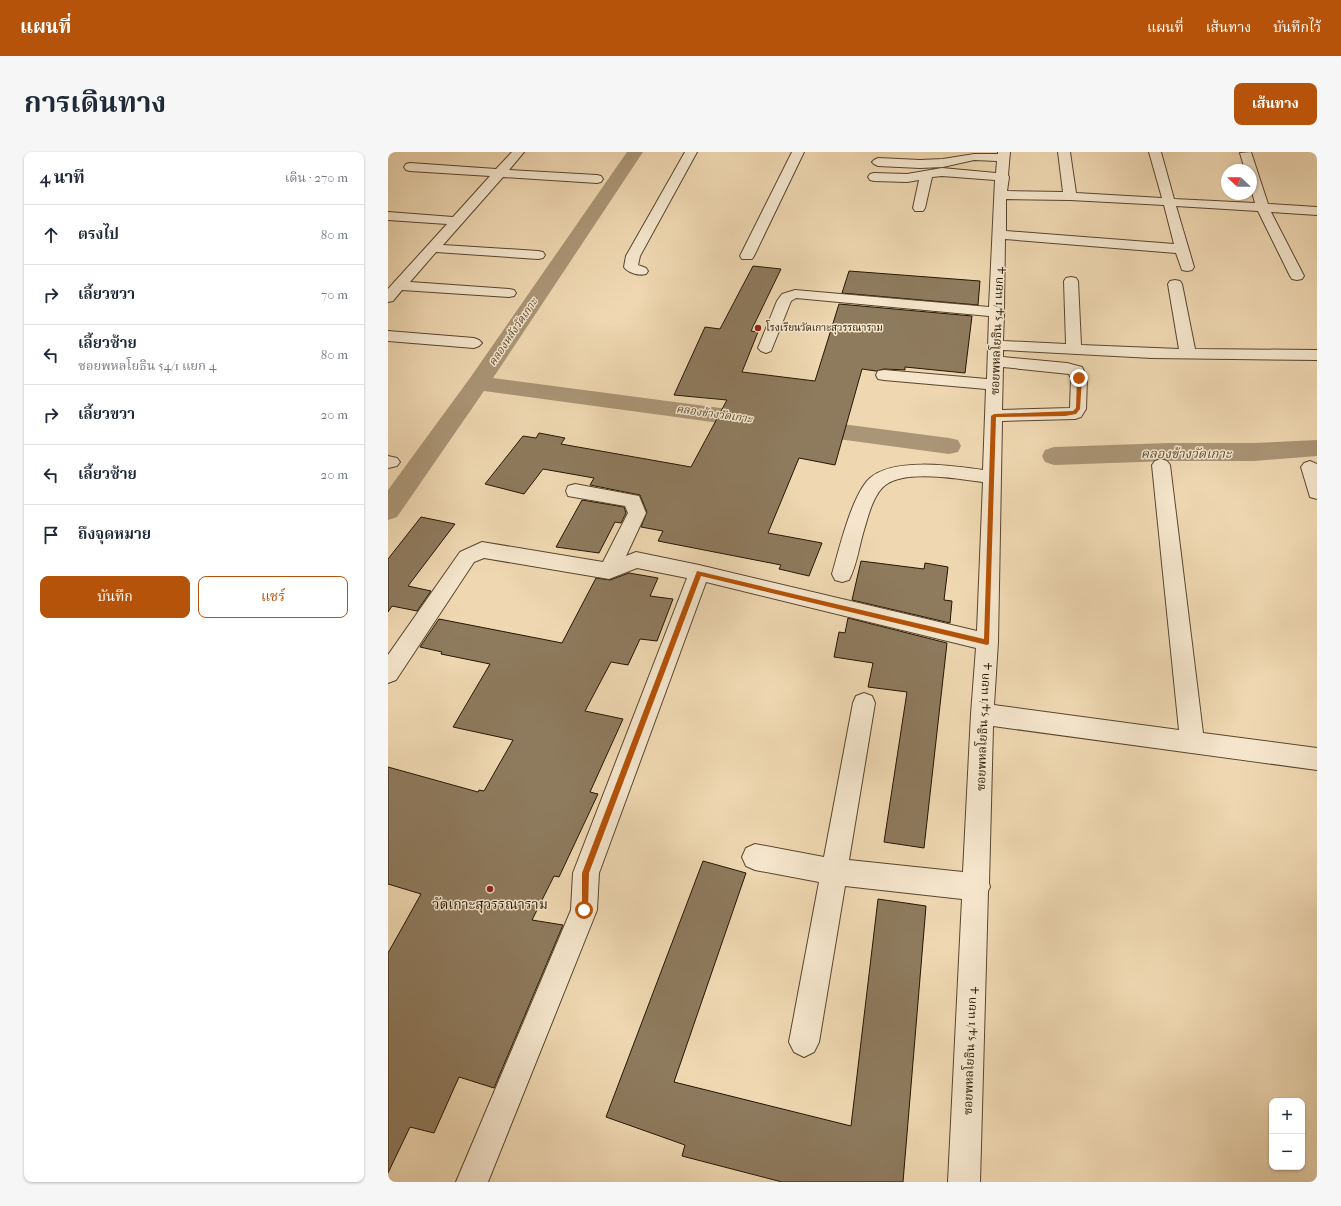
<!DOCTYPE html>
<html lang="th">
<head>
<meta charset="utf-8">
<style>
  body { margin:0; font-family:"IM FELL French Canon","Noto Serif Thai",serif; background:#f6f6f7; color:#1f2937 }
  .controls { position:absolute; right:12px; bottom:12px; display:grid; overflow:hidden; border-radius:8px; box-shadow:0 1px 3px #0004 }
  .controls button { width:36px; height:36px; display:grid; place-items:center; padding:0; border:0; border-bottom:1px solid #e0e1e3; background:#fff; color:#1f2937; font:20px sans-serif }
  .compass { position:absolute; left:833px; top:12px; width:36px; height:36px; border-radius:50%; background:#fff; box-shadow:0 1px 3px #0004; rotate:292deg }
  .stop { position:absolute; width:12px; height:12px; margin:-9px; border:3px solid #b45309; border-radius:50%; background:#fff }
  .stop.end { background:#b45309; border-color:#fff; box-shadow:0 1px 4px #0008 }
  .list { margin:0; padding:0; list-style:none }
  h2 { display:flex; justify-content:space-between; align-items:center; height:52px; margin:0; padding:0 16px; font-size:17px }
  h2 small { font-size:13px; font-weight:400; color:#747a83 }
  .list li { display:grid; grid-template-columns:26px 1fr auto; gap:12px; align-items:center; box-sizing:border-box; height:60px; padding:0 16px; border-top:1px solid #e0e1e3 }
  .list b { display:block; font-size:15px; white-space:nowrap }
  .list p { margin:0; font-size:13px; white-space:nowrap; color:#747a83 }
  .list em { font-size:13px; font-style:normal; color:#747a83 }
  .actions { display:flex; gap:8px; padding:12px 16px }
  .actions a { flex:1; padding:9px 0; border:1px solid #b45309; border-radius:8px; text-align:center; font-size:14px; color:#b45309 }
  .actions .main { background:#b45309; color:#fff }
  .icon { flex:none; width:22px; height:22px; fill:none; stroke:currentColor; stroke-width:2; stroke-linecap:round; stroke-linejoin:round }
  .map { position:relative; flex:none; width:929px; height:1030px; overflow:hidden; border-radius:8px }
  header { display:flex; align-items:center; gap:24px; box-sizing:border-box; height:56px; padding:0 20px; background:#b45309; color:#fff }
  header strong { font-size:19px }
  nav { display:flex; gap:22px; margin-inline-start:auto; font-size:14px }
  .intro { display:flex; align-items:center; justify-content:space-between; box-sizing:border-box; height:96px; padding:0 24px }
  h1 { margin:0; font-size:28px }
  .button { padding:10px 18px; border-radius:8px; background:#b45309; color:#fff; font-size:14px; font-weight:700 }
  main { display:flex; gap:24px; padding:0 24px }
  aside { flex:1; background:#fff; border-radius:8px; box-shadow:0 1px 3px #0004 }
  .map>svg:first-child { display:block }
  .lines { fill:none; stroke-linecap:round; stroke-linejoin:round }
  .canal { fill:#aa9576; fill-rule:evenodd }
  .building { fill:#8e7a5d; stroke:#261603 }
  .minor-casing { stroke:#58462e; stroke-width:2 }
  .minor { fill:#f4e5cc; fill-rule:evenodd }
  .route { fill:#b45309 }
  .poi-dot { fill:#8f2418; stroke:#f4e5cc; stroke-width:1.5 }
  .labels { text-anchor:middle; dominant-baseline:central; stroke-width:3; stroke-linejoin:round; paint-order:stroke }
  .far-poi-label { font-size:10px; fill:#261603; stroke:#f4e5cc; text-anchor:start }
  .far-water-label { font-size:11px; font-style:italic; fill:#5b4931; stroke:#f4e5cc }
  .street-label { font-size:12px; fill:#261603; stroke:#f4e5cc }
  .water-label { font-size:13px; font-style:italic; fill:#5b4931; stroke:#f4e5cc }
  .near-poi-label { font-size:14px; fill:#261603; stroke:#f4e5cc }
</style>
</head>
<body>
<header>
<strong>แผนที่</strong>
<nav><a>แผนที่</a><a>เส้นทาง</a><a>บันทึกไว้</a></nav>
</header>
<div class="intro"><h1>การเดินทาง</h1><a class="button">เส้นทาง</a></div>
<main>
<aside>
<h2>4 นาที<small>เดิน · 270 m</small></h2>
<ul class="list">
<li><svg class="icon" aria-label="ahead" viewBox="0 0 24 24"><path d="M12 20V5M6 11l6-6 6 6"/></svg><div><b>ตรงไป</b></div><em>80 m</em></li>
<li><svg class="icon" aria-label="right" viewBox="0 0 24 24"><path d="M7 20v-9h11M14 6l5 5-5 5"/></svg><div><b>เลี้ยวขวา</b></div><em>70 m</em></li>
<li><svg class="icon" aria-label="left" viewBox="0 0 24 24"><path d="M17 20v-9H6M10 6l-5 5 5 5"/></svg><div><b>เลี้ยวซ้าย</b><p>ซอยพหลโยธิน 54/1 แยก 4</p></div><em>80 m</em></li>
<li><svg class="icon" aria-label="right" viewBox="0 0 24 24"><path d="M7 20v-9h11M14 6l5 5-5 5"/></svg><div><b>เลี้ยวขวา</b></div><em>20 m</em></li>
<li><svg class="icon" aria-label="left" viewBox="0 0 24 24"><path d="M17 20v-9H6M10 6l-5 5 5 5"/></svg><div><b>เลี้ยวซ้าย</b></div><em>20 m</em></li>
<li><svg class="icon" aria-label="arrive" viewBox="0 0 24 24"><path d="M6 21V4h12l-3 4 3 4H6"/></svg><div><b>ถึงจุดหมาย</b></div></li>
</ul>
<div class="actions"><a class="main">บันทึก</a><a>แชร์</a></div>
</aside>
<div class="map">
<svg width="929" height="1030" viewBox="0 0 929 1030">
  <rect width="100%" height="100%" fill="#eed7b1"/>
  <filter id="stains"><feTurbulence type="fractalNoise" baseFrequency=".005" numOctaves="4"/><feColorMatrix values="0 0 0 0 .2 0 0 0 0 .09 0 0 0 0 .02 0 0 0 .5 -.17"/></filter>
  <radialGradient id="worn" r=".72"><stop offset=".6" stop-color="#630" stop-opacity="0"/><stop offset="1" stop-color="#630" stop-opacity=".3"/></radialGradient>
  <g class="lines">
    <path class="canal" d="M239,0h16l-150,226 456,60 9,2 3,6 -3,6 -9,2 -465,-63 -87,126 -9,3v-30l82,-112z
      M929,288v16l-63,5h-85l-115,4 -9,-3 -3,-6 3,-6 9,-3 115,-4h85z"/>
  </g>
  <path class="building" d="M365,114l28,3 -30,62 7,1 -16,40 73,9 24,-77 133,12 -7,57 -60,-6v3l-21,-1 -8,2 -14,-2 -27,96 -36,-7 -31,75 54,10 -13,33 -30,-7 2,-4 -123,-24 5,-10 -22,-4 6,-15 -7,-17 -50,-10 4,-7 -51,-9 -19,25 -39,-10 38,-48 13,2 3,-5 26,5 -4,6 130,23 36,-67 -53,-5 31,-68 15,2z
    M461,119l131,10 -2,24 -136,-12z
    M194,348l42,7 2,6 -5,10 -6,-1 -16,31 -43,-6z
    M33,365l34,7 -47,62 23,5 -14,20 -25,-5 -4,6v-53z
    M473,409l63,8 1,-6 23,4 -4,33 8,1 -2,22 -98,-23z
    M241,421l29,5 -8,18 23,3 -16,42 -17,-2 -12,26 -17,-3 -26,49 38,8 -33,73 8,2 -39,83 -5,-1 -22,44 31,5 -69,163 -35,-11 -25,56 -24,-6 -22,46v-220l33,-59 -33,-10v-117l90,25 1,-2 5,1 29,-51 -60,-13 37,-63 -49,-10 1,-2 -22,-5 19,-28 123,24 34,-65 14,2z
    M460,466l99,25 -23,205 -40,-6 23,-150 -39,-5 5,-24 -39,-6 5,-25 6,1z
    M315,709l43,12 -72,209 177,44 27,-227 48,7 -23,276h-121l-100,-26 3,-11 -79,-28z"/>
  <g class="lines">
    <g class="minor-casing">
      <path id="minor" d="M124,0h12l-15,18 88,5 4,1 2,3 -2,3 -4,1 -94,-6 -60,68 95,6 5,1 2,3 -2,3 -5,1 -102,-7 -26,30 99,7 5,1 2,3 -2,3 -5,1 -107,-7 -9,11 -5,1v-13l59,-65 -59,-4v-8l65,5 37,-41 -80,-5 -4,-1 -2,-3 2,-3 4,-1 86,6z
        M297,0h12l-57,104 -2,9 8,3 2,3 -2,3c-7,2 -18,-1 -22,-7l2,-11z
        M404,0h12l-50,104 -2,3h-10l-2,-3z
        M610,0h12l-2,23 1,2 -2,14 56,1 -5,-40h12l6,41 86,5 -13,-46h12l13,47 81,4 -4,-14v-19h-6l-5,-17 11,-1 17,52 49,3v8l-46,-3 33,64 -2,3 -5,1 -5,-1 -2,-3 -32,-65 -82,-5 18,61 -2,3 -5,1 -5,-1 -6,-17 -171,-14 -1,71 1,2 -1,2 -1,27 63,3 -2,-63 2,-3 5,-1 5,1 2,3 3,64 98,4 -11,-65 2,-3 5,-1 5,1 2,3 13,65 122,1v10l-165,-2 -149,-8v7l64,6 15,4 5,11 -1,31 -5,8 -6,2 -73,2 -4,221 -4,63 185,25 -27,-265 3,-4 6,-2 6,2 3,4 33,268 114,15v22l-324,-44 -4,157 1,4 -2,4 -8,291h-32l14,-283 -117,-13 -26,156 -5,10 -10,5 -10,-5 -5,-10 30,-160 -64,-12 -9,-4 -4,-9 4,-9 9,-4 69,13 29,-154 3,-7 8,-3 8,3 3,7 -26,157 114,12 8,-158 5,-66 -270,-66 -107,291 -2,37 -109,272h-32l115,-272 2,-37 114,-295 -50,-10 -28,11 -125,-21 -10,4 -78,118 -8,3v-28l72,-103 22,-10 121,20 25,-49 -3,-7 -57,-10 -2,-5 2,-5 7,-2 64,12 7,17 -20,43 10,-4 63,13 278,66 6,-149c-26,-3 -82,-14 -101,6 -10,11 -14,29 -18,42 -5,16 -7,35 -15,50l-7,2 -7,-2 -3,-6c7,-24 20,-80 38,-96 25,-21 83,-12 113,-8l3,-81 -102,-9 -6,-1 -2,-4 2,-4 6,-1 103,9 2,-63 -193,-18 -5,3 -20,50 -5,2 -5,-2 -3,-3 19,-47 5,-7 13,-4 194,17 6,-127 -53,-4 -10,1 -7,31 -2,3h-8l-2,-3 6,-28 -12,2 -33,-1 -4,-1 -2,-3 2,-3 4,-1 33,1 35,-6 54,5 1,-12 -23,-1 -31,7 -23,1 -42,-2 -4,-2 -2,-2 2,-2 4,-2 42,2 23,-1 31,-5h24zM618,47l64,1 94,5 10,39 -168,-13zM615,215l66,7 2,4 -1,30 -68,2z
        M0,179l86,7 5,2 3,3 -3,3 -5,2 -86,-7z
        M0,304l9,2 3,4 -3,4 -9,2z
        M922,309l7,3v35l-7,-2 -9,-30 3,-4z"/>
    </g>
    <use href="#minor" class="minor"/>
  </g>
  <path class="route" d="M691,224l3,2 -2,31 -4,5 -11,2 -69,1 -7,227 -2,1 -286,-69 -112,297 -1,37 -1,3h-5v-40l115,-302 287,68 7,-223 3,-2 79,-3 3,-3 1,-30z"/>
  <g class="poi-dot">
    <circle cx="370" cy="176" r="4"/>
    <circle cx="102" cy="737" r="4"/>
  </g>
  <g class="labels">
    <g class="far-poi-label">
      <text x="378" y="176">โรงเรียนวัดเกาะสุวรรณาราม</text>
    </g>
    <g class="far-water-label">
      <text transform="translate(125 180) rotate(-56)">คลองหลังวัดเกาะ</text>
      <text transform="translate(326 262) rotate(8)">คลองข้างวัดเกาะ</text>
    </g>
    <g class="street-label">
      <text transform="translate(609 179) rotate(-88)">ซอยพหลโยธิน 54/1 แยก 4</text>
      <text transform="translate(595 575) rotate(-88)">ซอยพหลโยธิน 54/1 แยก 4</text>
      <text transform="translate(582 899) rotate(-88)">ซอยพหลโยธิน 54/1 แยก 4</text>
    </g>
    <g class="water-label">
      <text x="798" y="301">คลองข้างวัดเกาะ</text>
    </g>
    <g class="near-poi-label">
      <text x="102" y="752">วัดเกาะสุวรรณาราม</text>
    </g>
  </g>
  <rect width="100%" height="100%" filter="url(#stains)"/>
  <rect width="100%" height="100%" fill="url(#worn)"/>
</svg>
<div class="controls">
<button>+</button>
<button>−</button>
</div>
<svg class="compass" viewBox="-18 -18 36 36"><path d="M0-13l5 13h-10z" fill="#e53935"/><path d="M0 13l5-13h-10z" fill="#747a83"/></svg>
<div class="stop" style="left:196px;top:758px"></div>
<div class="stop end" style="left:691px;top:226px"></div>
</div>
</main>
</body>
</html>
